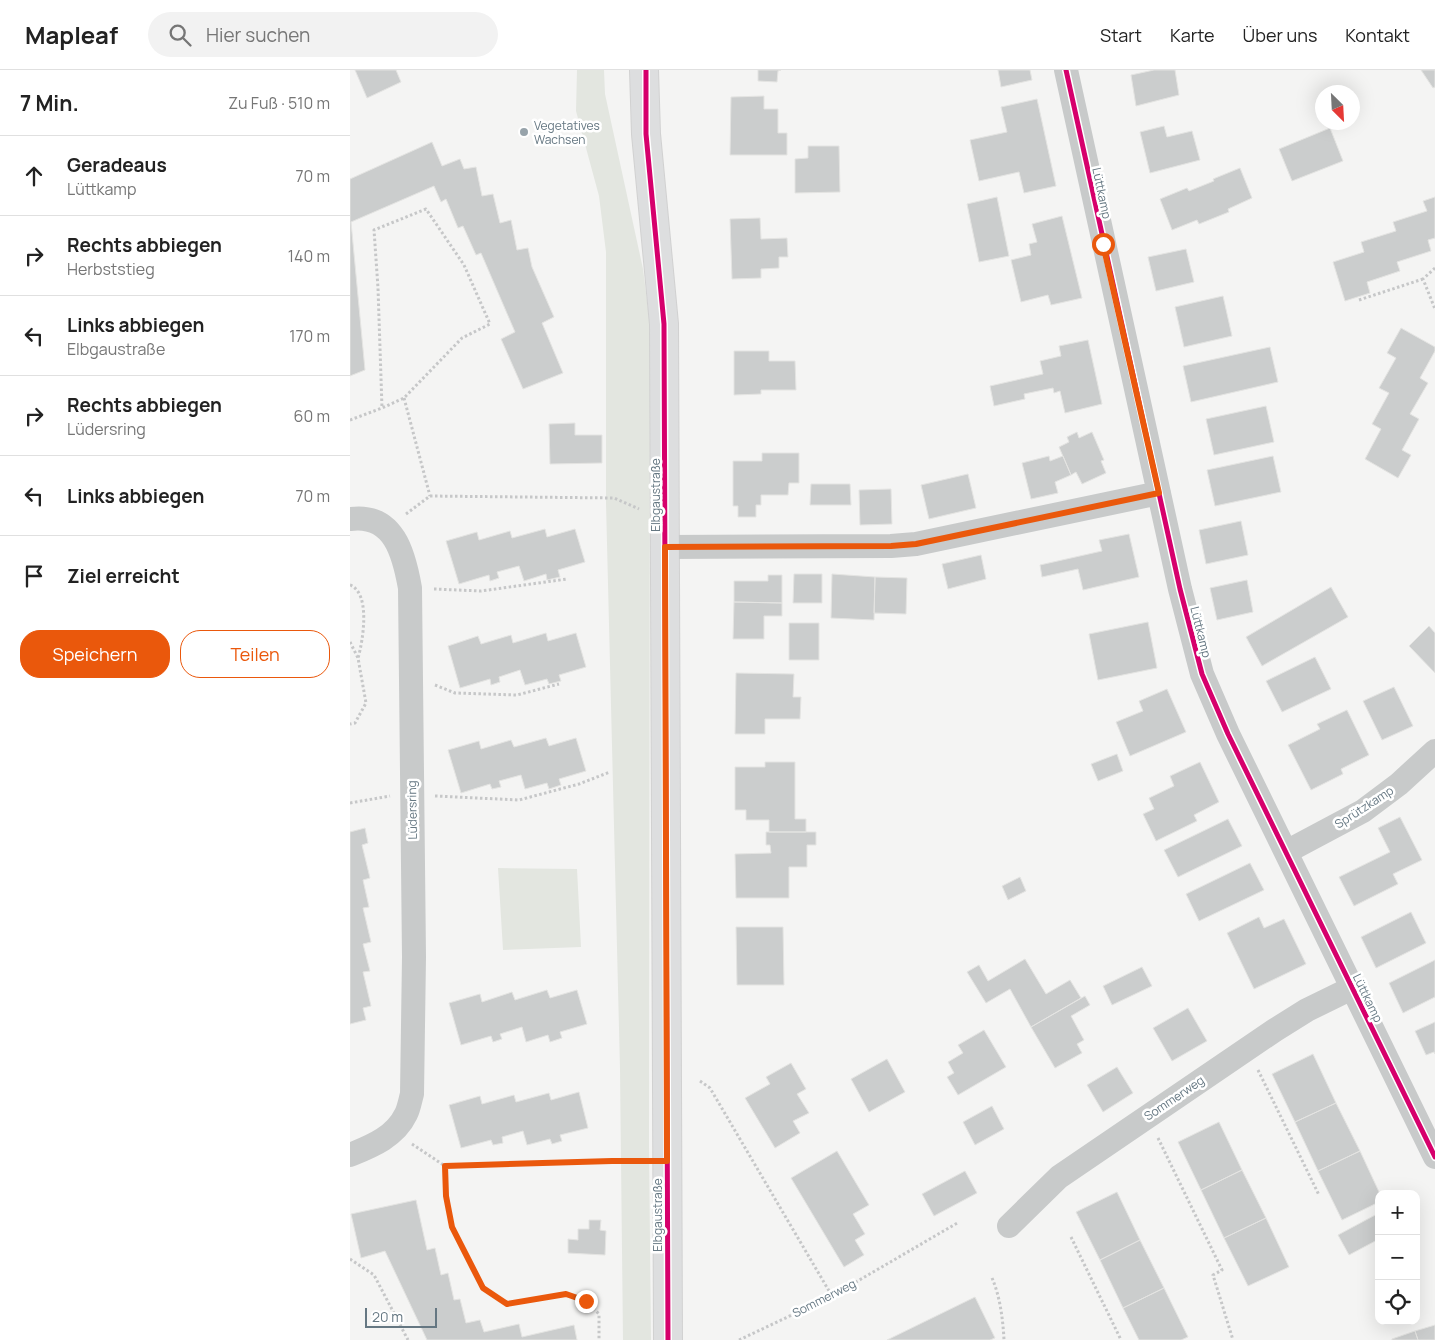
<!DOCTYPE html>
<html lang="de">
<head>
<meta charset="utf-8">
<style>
  body { margin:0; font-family:Manrope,sans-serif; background:#f2f2f2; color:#222 }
  .controls { position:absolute; right:15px; bottom:15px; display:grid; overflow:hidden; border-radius:10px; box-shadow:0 5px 20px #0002 }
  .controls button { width:45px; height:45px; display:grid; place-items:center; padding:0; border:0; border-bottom:1px solid #e0e0e0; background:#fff; color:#222; font:25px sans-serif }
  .compass { position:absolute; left:965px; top:15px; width:45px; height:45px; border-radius:50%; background:#fff; box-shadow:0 5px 20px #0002; rotate:156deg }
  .scale { position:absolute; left:15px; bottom:12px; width:72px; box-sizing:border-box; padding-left:5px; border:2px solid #657782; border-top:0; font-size:14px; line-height:18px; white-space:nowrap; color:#657782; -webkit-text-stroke:4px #fff; paint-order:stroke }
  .stop { position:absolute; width:15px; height:15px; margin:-11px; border:4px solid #ea580c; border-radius:50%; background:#fff }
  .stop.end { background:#ea580c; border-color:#fff; box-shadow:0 1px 5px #0008 }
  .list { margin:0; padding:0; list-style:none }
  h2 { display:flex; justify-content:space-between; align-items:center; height:65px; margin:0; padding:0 20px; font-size:21px }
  h2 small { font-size:16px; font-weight:400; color:#767676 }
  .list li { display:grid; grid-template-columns:32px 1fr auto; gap:15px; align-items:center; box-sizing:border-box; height:80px; padding:0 20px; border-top:1px solid #e0e0e0 }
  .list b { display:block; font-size:19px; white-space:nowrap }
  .list p { margin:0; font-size:16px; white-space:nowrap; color:#767676 }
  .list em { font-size:16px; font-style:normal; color:#767676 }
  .actions { display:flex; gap:10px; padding:15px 20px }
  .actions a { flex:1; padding:11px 0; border:1px solid #ea580c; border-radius:20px; text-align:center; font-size:18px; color:#ea580c }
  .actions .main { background:#ea580c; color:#fff }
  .icon { flex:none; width:28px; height:28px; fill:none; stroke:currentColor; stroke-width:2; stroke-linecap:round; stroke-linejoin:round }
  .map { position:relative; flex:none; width:1085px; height:1270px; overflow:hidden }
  header { display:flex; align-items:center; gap:30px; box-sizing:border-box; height:70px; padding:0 25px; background:#fff; border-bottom:1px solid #e0e0e0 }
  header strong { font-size:24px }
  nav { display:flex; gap:28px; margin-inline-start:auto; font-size:18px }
  .search { width:350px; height:45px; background:#f2f2f2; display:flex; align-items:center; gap:12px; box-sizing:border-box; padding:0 18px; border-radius:28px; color:#767676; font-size:19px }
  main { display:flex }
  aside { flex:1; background:#fff }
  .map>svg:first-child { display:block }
  .green { fill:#e3e6e0 }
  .building { fill:#cbcdcd; stroke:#e4e4e2 }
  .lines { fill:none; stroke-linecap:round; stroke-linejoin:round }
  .primary-casing { stroke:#d1d1d1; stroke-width:30 }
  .path { stroke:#c6c7c8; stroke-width:3; stroke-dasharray:2.5 2.5; stroke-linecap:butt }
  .minor { stroke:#c8caca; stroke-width:24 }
  .primary { stroke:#dddedf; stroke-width:28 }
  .cycleway-casing { stroke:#fff; stroke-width:8 }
  .cycleway { stroke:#d6006c; stroke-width:5 }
  .route { stroke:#ea580c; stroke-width:6 }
  .poi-dot { fill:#97a3aa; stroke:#fff; stroke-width:2 }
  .labels { text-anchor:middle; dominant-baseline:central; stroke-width:5; stroke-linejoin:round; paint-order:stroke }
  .poi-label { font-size:12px; fill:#657782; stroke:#fff; text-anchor:start }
  .street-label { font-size:12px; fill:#657782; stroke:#fff }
</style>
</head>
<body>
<header>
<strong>Mapleaf</strong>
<div class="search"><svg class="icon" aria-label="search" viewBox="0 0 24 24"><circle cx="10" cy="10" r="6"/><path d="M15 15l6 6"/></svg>Hier suchen</div>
<nav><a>Start</a><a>Karte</a><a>Über uns</a><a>Kontakt</a></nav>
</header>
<main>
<aside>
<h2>7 Min.<small>Zu Fuß · 510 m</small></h2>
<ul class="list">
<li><svg class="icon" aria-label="ahead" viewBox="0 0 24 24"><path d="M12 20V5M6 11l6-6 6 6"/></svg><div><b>Geradeaus</b><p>Lüttkamp</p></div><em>70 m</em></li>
<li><svg class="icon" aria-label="right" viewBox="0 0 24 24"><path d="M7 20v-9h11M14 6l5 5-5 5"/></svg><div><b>Rechts abbiegen</b><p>Herbststieg</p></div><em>140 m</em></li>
<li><svg class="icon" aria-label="left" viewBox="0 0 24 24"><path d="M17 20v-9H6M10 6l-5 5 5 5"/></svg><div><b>Links abbiegen</b><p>Elbgaustraße</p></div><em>170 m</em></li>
<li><svg class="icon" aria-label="right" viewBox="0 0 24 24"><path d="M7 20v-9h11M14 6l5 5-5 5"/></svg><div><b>Rechts abbiegen</b><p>Lüdersring</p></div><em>60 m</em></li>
<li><svg class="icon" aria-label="left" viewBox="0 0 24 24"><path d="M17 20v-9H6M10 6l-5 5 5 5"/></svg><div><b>Links abbiegen</b></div><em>70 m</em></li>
<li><svg class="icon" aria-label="arrive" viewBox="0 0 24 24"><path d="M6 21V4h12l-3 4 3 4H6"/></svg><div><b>Ziel erreicht</b></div></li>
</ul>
<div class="actions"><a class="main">Speichern</a><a>Teilen</a></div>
</aside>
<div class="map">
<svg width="1085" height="1270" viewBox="0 0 1085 1270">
  <rect width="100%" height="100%" fill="#f4f4f3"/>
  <path class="green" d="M227,0h27l1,24 38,175 7,56 -1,820 2,195h-28l-3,-271 -14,-566v-251l-7,-56 -23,-85z
    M148,798l79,1 4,78 -78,3z"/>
  <path class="building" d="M5,0h41l5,12 -34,16z
    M408,0h23l-3,1 -1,11 -19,-1z
    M648,0h32l2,10 -31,7z
    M804,0h21l4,25 -43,11 -5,-31z
    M1071,0h14v17l-2,1z
    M414,26v13h14v24h9v22h-57l1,-58z
    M687,29l19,87 -32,7 -5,-21 -40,9 -9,-41 37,-8 -6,-25z
    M814,56l3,11 25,-6 8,29 -50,13 -10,-41z
    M980,58l13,33 -51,20 -13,-32z
    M82,72l10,24 18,-7 4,10 12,-2 6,29 11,-2 7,29 11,-3 6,30 11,-2 4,19 22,50 -12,6 21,50 -40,16 -22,-50 14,-7 -34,-79 -5,2 -13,-29 -5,2 -12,-29 -5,3 -7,-16 -83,36 14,148 -15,6v-197z
    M458,76h31l1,46 -45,1v-34l13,-1z
    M890,98l12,30 -24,11 1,3 -30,12 -2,-4 -25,10 -12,-31 27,-11 2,3 25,-10 -1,-2z
    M647,127l12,59 -30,6 -12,-58z
    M1085,127v41l-7,2 3,11 -34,11 3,9 -33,11 3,11 -25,8 -12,-39 31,-10 -3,-10 35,-11 -3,-9 34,-11 -4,-10z
    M712,146l20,82 -31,7 -3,-10 -27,7 -10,-42 20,-5 -2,-11 8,-2 -5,-18z
    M410,148l1,21 26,-1 1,19h-9v11l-18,1v9l-29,1 -2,-60z
    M836,179l8,33 -38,9 -8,-34z
    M873,226l9,40 -48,11 -9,-40z
    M1051,258l34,19v4l-15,27 8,5 -18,31 9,5 -17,31 9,5 -13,23 -33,-19 16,-30 -9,-5 17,-31 -10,-5 17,-30 -9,-5z
    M738,270l14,64 -37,9 -5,-22 -6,2 -1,-5 -29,6 1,5 -31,7 -4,-20 53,-12 -3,-13 21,-5 -2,-10z
    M920,277l8,35 -87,20 -8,-36z
    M384,281h35v10h26l1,29h-35v4l-27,1z
    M916,336l8,36 -60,13 -8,-36z
    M225,353v12h27v28l-52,1 -1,-40z
    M727,362l2,6 13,-6 12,28 -3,1 5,12 -24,11 -6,-12 -5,3 -12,-28 10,-5 -2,-5z
    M412,383h37v30h-10l-1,12h-27v10h-5v12h-18v-11h-5v-45h29z
    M699,386l1,5 13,-5 8,19 -16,7 3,11 -27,6 -9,-36z
    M923,386l8,36 -66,14 -8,-36z
    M618,404l8,34 -47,11 -8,-34z
    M461,414h39l1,21h-41z
    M541,419l1,35 -32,1 -1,-35z
    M891,451l7,34 -42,9 -7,-34z
    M195,459l2,8 28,-8 10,33 -27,8 2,7 -13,3 -1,-6 -22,7 -5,-15 -22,6 2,6 -9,3 -1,-6 -30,9 -13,-43 31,-9 2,8 31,-9 2,7z
    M779,464l10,43 -56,13 -5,-21 -36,8 -2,-12 62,-14 -3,-11z
    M631,485l5,24 -38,10 -6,-25z
    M444,504h28v29h-29z
    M482,504l43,3 -1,43 -43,-2z
    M418,505h14v28l-48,-1v-21h34z
    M525,507l32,1 -1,36 -32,-1z
    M897,510l6,32 -36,8 -7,-32z
    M981,517l17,30 -86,49 -16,-29z
    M384,532l48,1v13h-18v23h-31z
    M798,552l9,46 -59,12 -9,-46z
    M439,553h30v37h-30z
    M1079,556l6,7v40l-26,-27z
    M196,563l2,8 28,-8 10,34 -27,8 2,6 -12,3 -2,-5 -22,6 -5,-15 -21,7 1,5 -9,3 -1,-6 -30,9 -12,-42 30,-10 3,8 30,-9 2,8z
    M965,587l16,32 -49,23 -16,-31z
    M386,603l58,1 -1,23h8l-1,22h-35v15h-30z
    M1044,617l19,39 -31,14 -19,-39z
    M817,619l19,43 -56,24 -14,-34 27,-11 -4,-10z
    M997,640l22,45 -28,14 2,5 -32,16 -23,-45 32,-16 -3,-5z
    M196,668l3,8 27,-8 10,33 -27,8 2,6 -12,4 -2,-6 -22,6 -4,-14 -22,6 2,6 -9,2 -2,-5 -29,9 -13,-43 31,-9 2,8 30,-9 3,7z
    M767,684l6,17 -25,10 -7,-17z
    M415,692h30v57h11v13h-37v-12h-23v-10h-11v-43h30z
    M850,692l19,40 -25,13 3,6 -41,20 -13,-27 11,-5 -5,-11 25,-12 -4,-10z
    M1050,747l22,43 -29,14 5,10 -44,22 -15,-29 51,-25 -12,-24z
    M878,749l14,27 -64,31 -14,-27z
    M15,758l3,15 -6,2 8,33 -7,2 6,27 -6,1 8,34 -8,2 7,27 -7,1 8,34 -8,2 3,12 -16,4v-192z
    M416,762h50v13h-9v22h-18v31h-53l-1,-44 36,-1 -1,-8h-4z
    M900,793l14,27 -65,31 -13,-27z
    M670,807l6,14 -18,9 -6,-14z
    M1061,842l15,31 -50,25 -15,-31z
    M909,847l5,11 20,-9 22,45 -52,25 -27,-56z
    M386,857h47l1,58h-47z
    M675,889l21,35 24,-14 11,18 -50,29 -21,-38 -24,14 -19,-31 12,-7 9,16z
    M1085,890v37l-32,16 -14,-30z
    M792,897l10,19 -40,19 -9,-19z
    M197,920l3,8 27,-8 10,34 -27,8 2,6 -12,4 -2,-7 -22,7 -4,-15 -22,7 2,5 -9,3 -2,-6 -30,9 -12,-42 31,-9 2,8 30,-10 3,8z
    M735,926l5,9 -19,11 13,24 -7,4 5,9 -27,15 -24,-41z
    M838,938l19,33 -35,20 -19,-33z
    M1085,952v32l-1,-2 -8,3 -11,-24z
    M634,960l22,37 -48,28 -11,-18 7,-4 -6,-11 15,-9 -5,-8z
    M963,984l23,49 -41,19 -23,-48z
    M537,989l18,33 -36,20 -18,-33z
    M441,993l15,26 -9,5 12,19 -16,8 7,12 -25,15 -30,-50 25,-14 -4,-7z
    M767,997l16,26 -30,19 -16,-27z
    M229,1022l9,36 -28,7 2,6 -10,3 -2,-5 -23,6 -4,-14 -21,6 1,6 -10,2 -2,-5 -30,8 -12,-43 31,-9 2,8 32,-9 2,7 33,-9 2,7z
    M986,1033l24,48 -42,20 -23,-49z
    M642,1036l12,23 -29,16 -12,-23z
    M869,1052l23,48 -41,20 -23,-48z
    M487,1081l32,54 -16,9 12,20 -10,6 9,15 -20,12 -53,-89z
    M1010,1081l20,43h-1v8l-37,18 -24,-49z
    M892,1100l24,48 -42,20 -23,-48z
    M615,1101l12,22 -43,23 -12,-22z
    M767,1122l23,48 -40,20 -24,-48z
    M66,1130l11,50 8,-2 6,27 7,-2 6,27 6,-1 6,24 14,-3 4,12 35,-8 3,13 52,-12 3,15h-150l-42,-89 -24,7 -10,-44z
    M1029,1143v26l-30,16 -11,-20z
    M916,1148l23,49 -41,19 -24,-48z
    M239,1150h12l-1,10 6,1 -1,24 -37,-2v-14l10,1v-11h11z
    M790,1170l24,48 -41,20 -23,-48z
    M814,1218l24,49 -7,3h-42l-16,-32z
    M625,1227l20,41 -5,2h-103z
    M1085,1255v15h-17l-3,-9z
    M1065,1261l3,9h-26v-1z"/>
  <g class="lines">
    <g class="primary-casing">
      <path id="primary" d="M294,0l2,64 18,190 4,1016"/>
    </g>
    <path class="path" d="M1085,198l-12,11 12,30
      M1009,230l64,-21
      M54,328l26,98
      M0,350l32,-12 22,-10 58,-60 28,-14 -26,-59 -38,-56 -52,21 4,58 4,120
      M56,444l24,-18 184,2 25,11
      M0,515c21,8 13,56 8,73
      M84,519l47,2 86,-12
      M0,572l8,16 8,45 -11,20 -5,1
      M85,615l20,8 62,2 42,-11
      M85,726l84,4 60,-16 31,-12
      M0,733l40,-7
      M908,1000l61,125
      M350,1011l10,7 122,208
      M808,1068l64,132 -9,5 20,65
      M62,1074l33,22 197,-5
      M95,1096l1,30 6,31 31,61 24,16 59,-10 20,7 13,13v26
      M721,1167l50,103
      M0,1189l24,16 34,65
      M642,1208c8,18 11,42 12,62
      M389,1270l93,-44 127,-74"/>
    <path class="minor" d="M716,0l114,519 22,85 26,60 207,423
      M0,449c44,-6 54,35 60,69l4,369 -2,137c-2,7 -3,14 -6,20 -11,23 -34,32 -56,41
      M315,477l226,-1 25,-2 243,-51
      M936,782l77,-41 36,-27 36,-33
      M659,1156l50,-49 216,-147 32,-20 45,-22"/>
    <use href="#primary" class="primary"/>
    <g class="cycleway-casing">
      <path id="cycleway" d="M296,0v64l18,190 4,1016
        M716,0l114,519 22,85 26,60 207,423"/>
    </g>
    <use href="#cycleway" class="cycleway"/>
  </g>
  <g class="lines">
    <path class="route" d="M236,1231l-20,-7 -59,10 -24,-16 -31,-61 -6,-31 -1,-30 167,-5h55l-2,-614 226,-1 25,-2 243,-51 -56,-249"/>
  </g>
  <circle class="poi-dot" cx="174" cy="62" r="5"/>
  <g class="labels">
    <g class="poi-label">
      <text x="184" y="55">Vegetatives<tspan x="184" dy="14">Wachsen</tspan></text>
    </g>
    <g class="street-label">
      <text transform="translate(752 123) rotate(78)">Lüttkamp</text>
      <text transform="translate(305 425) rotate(-90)">Elbgaustraße</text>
      <text transform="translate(851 562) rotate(76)">Lüttkamp</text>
      <text transform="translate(1014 737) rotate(-33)">Sprützkamp</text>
      <text transform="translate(62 740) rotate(-91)">Lüdersring</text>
      <text transform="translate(1018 928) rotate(64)">Lüttkamp</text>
      <text transform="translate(824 1028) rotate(-34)">Sommerweg</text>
      <text transform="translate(307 1145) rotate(-90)">Elbgaustraße</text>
      <text transform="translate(474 1228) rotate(-27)">Sommerweg</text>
    </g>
  </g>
</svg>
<div class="controls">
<button>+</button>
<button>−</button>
<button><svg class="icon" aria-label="locate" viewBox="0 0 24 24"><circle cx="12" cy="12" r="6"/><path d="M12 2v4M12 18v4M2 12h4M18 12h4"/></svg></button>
</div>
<svg class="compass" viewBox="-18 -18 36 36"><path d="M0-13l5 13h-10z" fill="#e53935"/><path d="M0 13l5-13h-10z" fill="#767676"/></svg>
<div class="scale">20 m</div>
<div class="stop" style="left:753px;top:174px"></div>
<div class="stop end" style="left:236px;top:1231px"></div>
</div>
</main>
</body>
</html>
